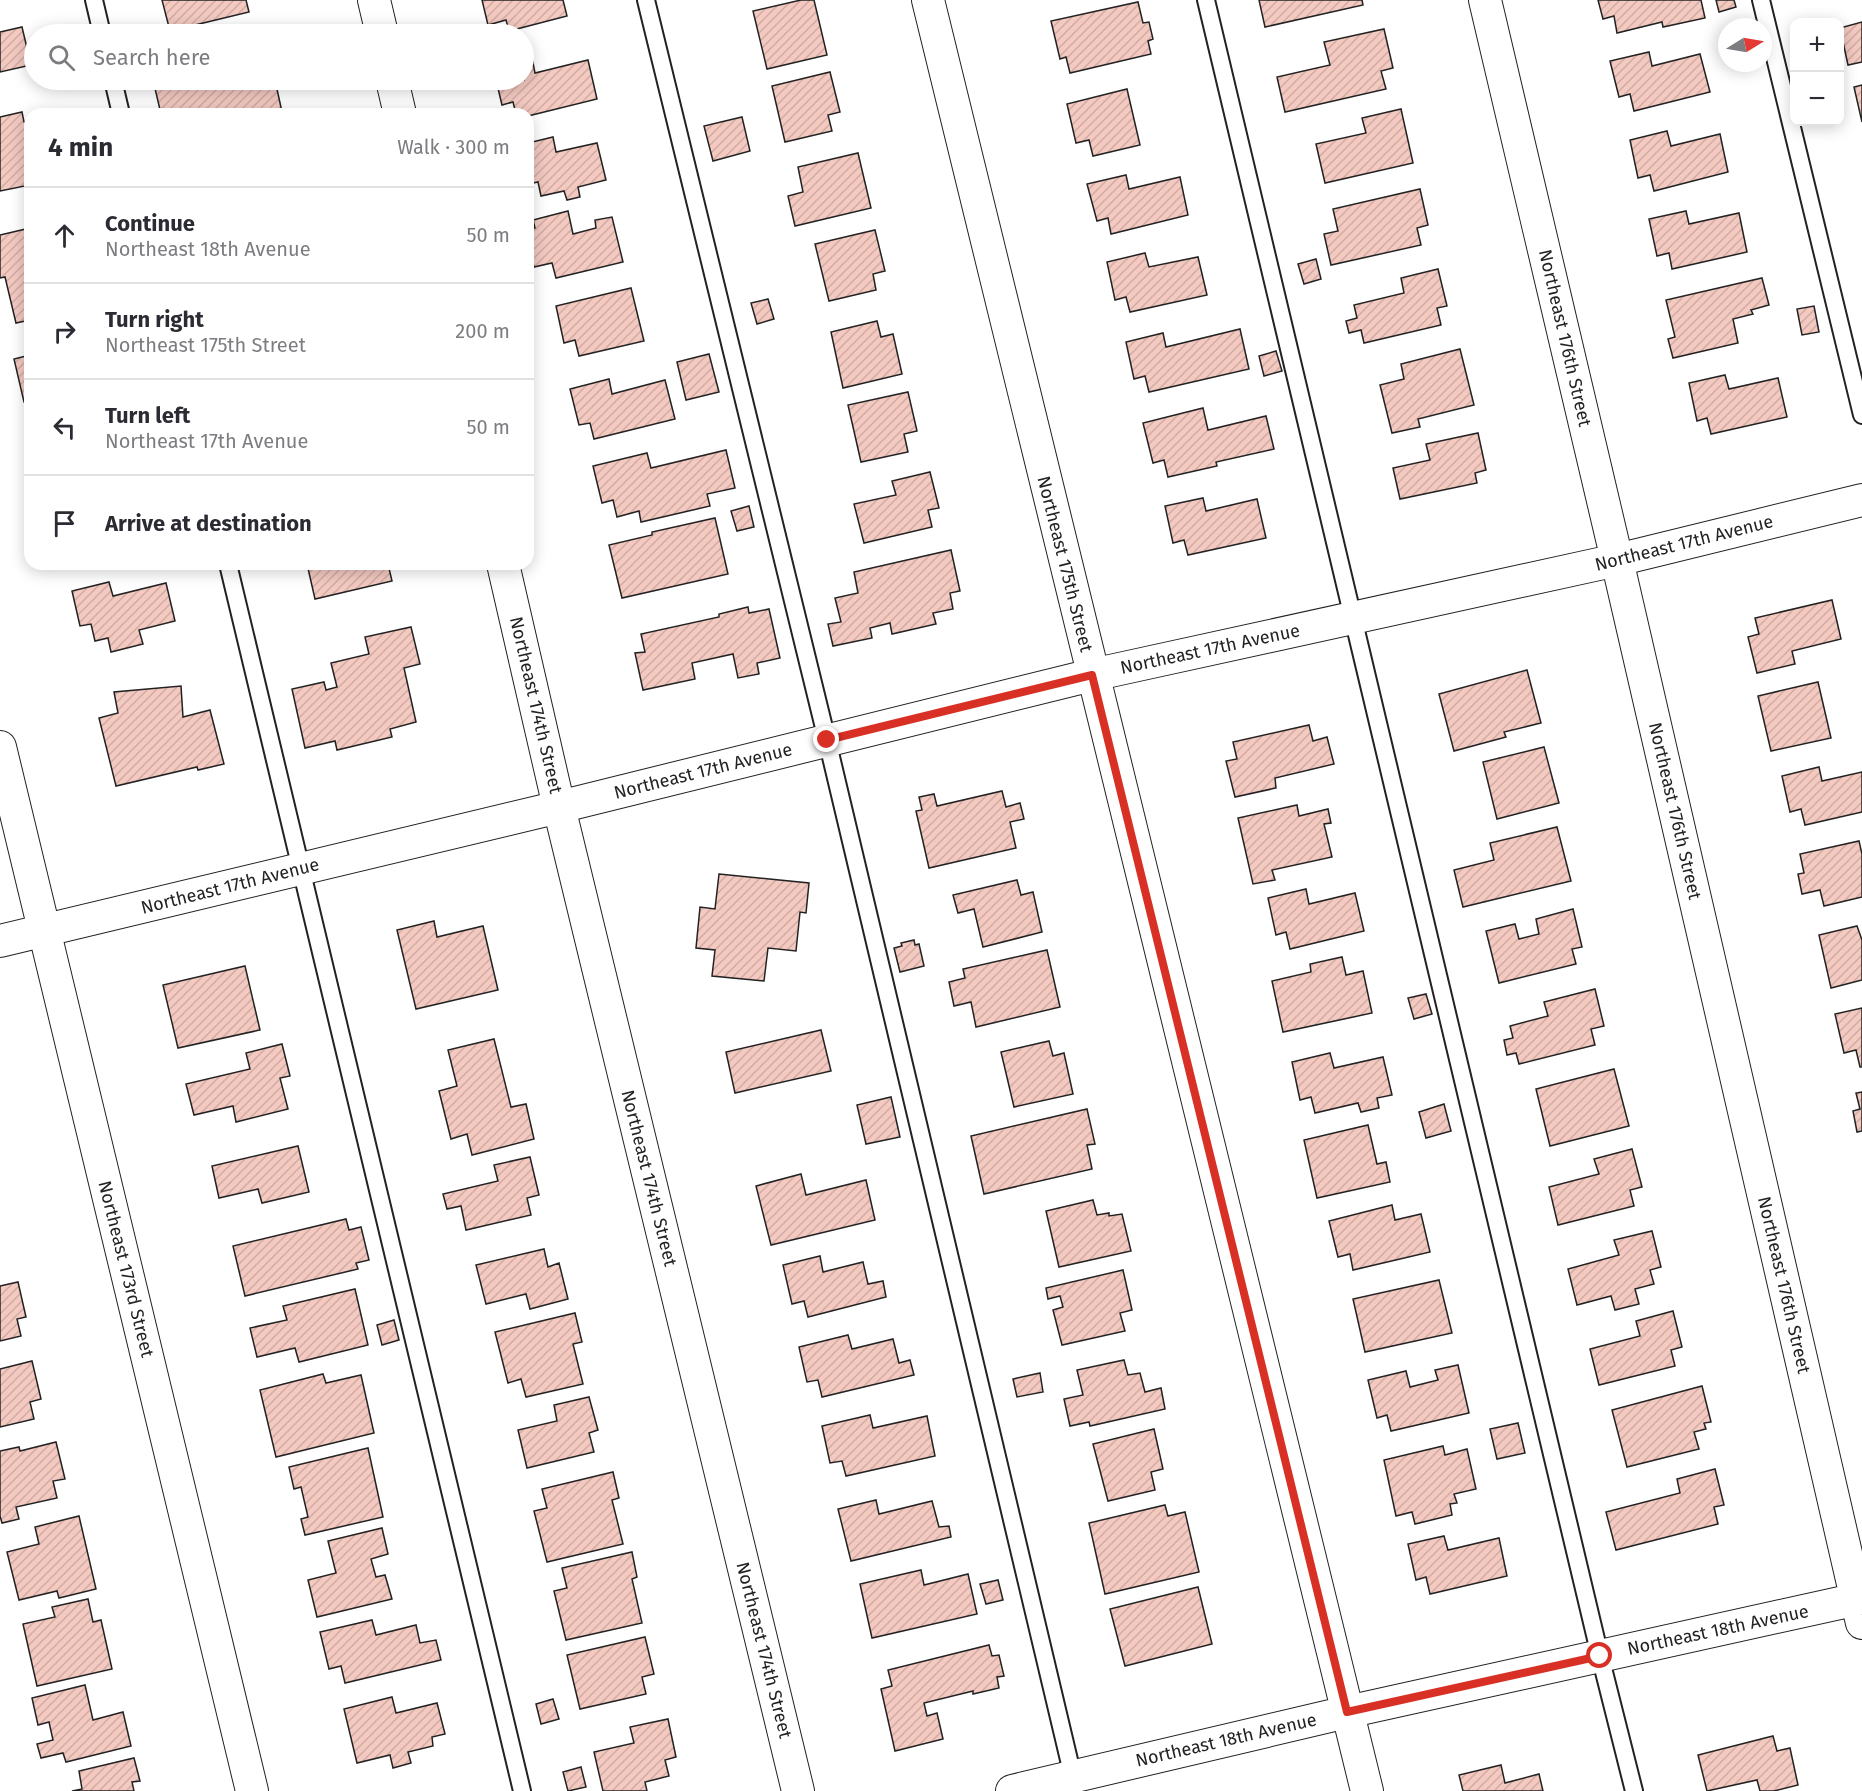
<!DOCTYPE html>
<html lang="en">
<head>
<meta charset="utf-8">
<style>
  body { margin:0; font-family:"Fira Sans",sans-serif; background:#f7f7f7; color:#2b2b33 }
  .controls { position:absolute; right:18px; top:18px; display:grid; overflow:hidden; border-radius:12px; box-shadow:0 3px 15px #0003 }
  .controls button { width:54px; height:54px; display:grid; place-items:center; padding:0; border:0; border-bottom:2px solid #e1e1e2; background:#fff; color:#2b2b33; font:30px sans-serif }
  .compass { position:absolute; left:1718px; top:18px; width:54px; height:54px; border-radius:50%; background:#fff; box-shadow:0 3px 15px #0003; rotate:79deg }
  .stop { position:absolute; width:18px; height:18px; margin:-14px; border:4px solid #d93025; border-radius:50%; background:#fff }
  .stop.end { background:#d93025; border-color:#fff; box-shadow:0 2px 6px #0008 }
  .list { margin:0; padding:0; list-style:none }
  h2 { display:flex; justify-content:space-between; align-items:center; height:78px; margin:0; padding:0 24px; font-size:26px }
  h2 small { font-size:20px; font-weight:400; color:#7c7c81 }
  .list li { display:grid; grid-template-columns:39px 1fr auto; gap:18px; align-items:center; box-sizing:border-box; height:96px; padding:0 24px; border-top:2px solid #e1e1e2 }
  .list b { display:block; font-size:22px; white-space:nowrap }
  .list p { margin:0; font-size:20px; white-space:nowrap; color:#7c7c81 }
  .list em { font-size:20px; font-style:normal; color:#7c7c81 }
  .icon { flex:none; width:33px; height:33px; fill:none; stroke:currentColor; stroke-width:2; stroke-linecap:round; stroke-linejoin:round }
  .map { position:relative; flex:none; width:1862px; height:1791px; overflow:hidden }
  .search { position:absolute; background:#fff; box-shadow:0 3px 15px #0003; left:24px; top:24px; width:510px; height:66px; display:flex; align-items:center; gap:15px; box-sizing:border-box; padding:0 21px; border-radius:33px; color:#7c7c81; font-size:22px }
  .panel { position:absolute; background:#fff; box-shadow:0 3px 15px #0003; left:24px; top:108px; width:510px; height:462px; border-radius:18px }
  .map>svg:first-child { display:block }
  .building { fill:url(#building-hatch); stroke:#222; stroke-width:1.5 }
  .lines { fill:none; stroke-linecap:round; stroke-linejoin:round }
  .lane-casing { stroke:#222; stroke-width:20 }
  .street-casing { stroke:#222; stroke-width:34 }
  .lane { stroke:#fff; stroke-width:16 }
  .street { stroke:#fff; stroke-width:32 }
  .route { stroke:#d93025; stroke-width:8 }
  .labels { text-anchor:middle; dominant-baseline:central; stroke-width:4.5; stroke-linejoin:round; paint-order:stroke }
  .street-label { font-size:18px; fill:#222; stroke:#fff }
</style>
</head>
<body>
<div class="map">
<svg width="1862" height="1791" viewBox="0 0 1862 1791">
  <defs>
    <pattern id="building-hatch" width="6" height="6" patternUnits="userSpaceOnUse" patternTransform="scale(1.5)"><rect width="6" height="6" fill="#f3c9c0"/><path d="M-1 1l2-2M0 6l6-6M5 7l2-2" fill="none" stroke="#d0aca5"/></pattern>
  </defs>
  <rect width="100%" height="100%" fill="#fff"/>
  <path class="building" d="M162,0h84l3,12 -79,19z
    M482,0h81l4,16 -58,15 -3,-11 -18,5z
    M801,0h13l13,55 -60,14 -14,-58z
    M1259,0h103l1,5 -98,22z
    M1598,0h103l4,18 -42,9 -1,-5 -45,11 -3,-17 -11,3z
    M1716,0h18l2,7 -17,5z
    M1138,2l5,21 6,-1 4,17 -5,2 3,13 -81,19 -4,-16 -6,2 -9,-38z
    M1862,22v40l-14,3 -8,-37z
    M22,27l9,38 -31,7v-40z
    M1384,29l9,39 -12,3 5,18 -101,23 -8,-35 53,-12 -6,-23z
    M1649,52l3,14 48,-12 10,38 -76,19 -4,-17 -11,3 -9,-36z
    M532,58l3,15 53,-13 9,39 -69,17v-2h-12l-3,-12 -11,3 -6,-25h28v-20z
    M830,72l10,40 -12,3 4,16 -47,11 -13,-56z
    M153,80h122l7,32 -10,2h-111z
    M1862,85v37l-8,-35z
    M1127,89l13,56 -47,11 -4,-16 -13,3 -9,-39z
    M1401,109l12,54 -88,20 -9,-39 50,-11 -4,-15z
    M22,112l2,10 6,-1v64l-30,6v-74z
    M742,117l8,34 -37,10 -9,-35z
    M1667,131l4,15 49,-12 8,38 -74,19 -4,-16 -12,3 -8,-38z
    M553,137l3,15 41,-9 9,37 -28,7 2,10 -13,3 -3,-9 -23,5 -3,-14 -10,2v-41z
    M858,153l13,55 -76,18 -7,-30 15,-4 -5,-25z
    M1126,175l3,14 51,-12 8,38 -77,19 -3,-16 -11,3 -10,-37z
    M1420,189l8,36 -11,3 4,17 -90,20 -7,-31 14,-3 -5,-22z
    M568,211l5,23 23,-6 -1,-8 17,-3 11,45 -67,16 -4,-15 -18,4 -6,-24v-13l7,-2 -2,-8z
    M1686,211l3,13 50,-11 8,39 -75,17 -3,-16 -12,3 -8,-37z
    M30,228v92l-14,3 -11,-46 -5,1v-43z
    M875,230l10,41 -12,3 3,16 -47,11 -14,-57z
    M1145,253l4,14 49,-10 9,38 -77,17 -4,-15 -11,3 -8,-38z
    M1316,259l5,20 -17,5 -6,-20z
    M1438,269l9,37 -10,2 4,17 -77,18 -3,-13 -12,3 -3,-12 11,-3 -3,-13 50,-12 -3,-15z
    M1762,278l7,27 -18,5 2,4 -20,5 5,24 -65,15 -5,-19 7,-2 -9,-37z
    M631,288l13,53 -65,15 -4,-16 -11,3 -8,-37z
    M768,299l6,20 -17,5 -6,-21z
    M1814,306l5,26 -17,3 -5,-26z
    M877,321l4,16 12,-3 9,40 -59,14 -12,-56z
    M1240,329l9,40 -100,23 -4,-16 -11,3 -8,-37 37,-9 3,14z
    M1460,349l14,56 -56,14 2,8 -28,6 -12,-48 24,-6 -3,-15z
    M1276,351l6,20 -18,5 -5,-20z
    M709,354l10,38 -33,8 -9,-38z
    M30,355v46l-6,1 -10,-43z
    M1725,375l4,14 49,-11 9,39 -76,17 -4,-16 -10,3 -8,-38z
    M609,379l3,15 53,-14 10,39 -81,20 -4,-16 -11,2 -9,-36z
    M908,392l9,39 -13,3 4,18 -47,10 -13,-57z
    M1203,408l5,22 58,-14 8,33 -58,13 1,4 -49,11 -4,-17 -11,3 -10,-40z
    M1478,433l8,37 -11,3 2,10 -77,16 -7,-31 37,-8 -4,-16z
    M726,450l9,38 -28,6 3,12 -69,16 -2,-11 -22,6 -4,-17 -11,3 -9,-37 54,-13 4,15z
    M930,472l9,36 -11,2 4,17 -68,16 -10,-39 42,-9 -4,-14z
    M1203,498l3,13 51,-12 9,39 -78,17 -4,-15 -11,3 -8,-37z
    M749,506l5,21 -17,4 -6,-20z
    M715,518l13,56 -106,24 -13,-53 43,-10v-3z
    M951,550l9,41 -10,2 3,16 -20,4 3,11 -44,10 -2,-11 -20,5 2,10 -39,8 -5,-22 13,-2 -6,-24 23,-5 -4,-21z
    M307,564h81l4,17 -77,18z
    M109,582l4,14 53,-13 9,38 -36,9 4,14 -32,8 -3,-14 -13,3 -4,-17 -11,2 -8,-35z
    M1832,600l9,39 -49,12 3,13 -38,9 -9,-36 11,-3 -4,-16z
    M748,607l1,6 20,-4 11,49 -23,5 2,11 -21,4 -5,-24 -41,9 3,16 -52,11 -8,-37 10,-1 -4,-18 78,-17v-3z
    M411,627l9,37 -16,4 12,54 -26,7 2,8 -55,13 -2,-9 -30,7 -13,-59 32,-7 2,8 11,-3 -6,-24 38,-9 -4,-17z
    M1527,670l14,53 -37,9 2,5 -52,14 -15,-57z
    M1818,682l13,56 -60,13 -13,-55z
    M181,686l2,31 27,-7 14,54 -26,6 -1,-3 -81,19 -17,-68 19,-5 -4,-21z
    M1309,725l4,16 14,-4 7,27 -59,14 1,10 -41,9 -9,-36 11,-2 -4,-17z
    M1544,747l15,56 -62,16 -14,-57z
    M1819,767l3,14 40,-9v40l-57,13 -4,-16 -11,3 -8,-36z
    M1002,791l4,16 14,-4 4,16 -14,3 6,26 -87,20 -13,-57 6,-1 -3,-13 15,-3 3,12z
    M1297,805l2,11 29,-7 3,14 -7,1 8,33 -60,13 3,10 -22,4 -15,-66z
    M1557,827l14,54 -108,26 -9,-37 40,-10 -4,-17z
    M1859,841l3,13v43l-38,9 -4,-16 -18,4 -4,-20 6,-1 -4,-19z
    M719,874l90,9 -3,30 -6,-1 -4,39 -28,-3 -4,33 -52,-5 3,-26 -19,-2 4,-41 15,2z
    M1017,880l4,15 12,-3 9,40 -59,15 -9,-38 -16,4 -5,-18z
    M1306,889l3,15 46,-11 9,38 -74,18 -4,-17 -10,3 -8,-37z
    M1573,909l9,38 -10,2 4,15 -77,19 -13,-52 29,-7 4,15 20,-5 -3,-15z
    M434,921l3,16 46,-11 15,64 -82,19 -19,-79z
    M1857,926l5,14v40l-31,8 -12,-53z
    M914,940l1,5 4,-1 5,22 -24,6 -6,-24 8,-2 -1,-3z
    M1047,950l13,57 -84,20 -5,-25 -17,4 -5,-24 16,-4 -2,-9z
    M1342,957l4,18 17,-4 9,42 -89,19 -11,-51 39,-9 -1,-8z
    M245,966l15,64 -82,18 -15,-63z
    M1595,989l9,37 -13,3 4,16 -76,19 -3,-11 -9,2 -3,-15 9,-2 -3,-12 38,-10 -4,-14z
    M1426,994l6,20 -18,5 -6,-21z
    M1862,1008v59h-2l-4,-17 -12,3 -9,-39z
    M821,1030l10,41 -96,22 -9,-41z
    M494,1039l17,68 15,-3 8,35 -62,16 -5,-21 -16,5 -12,-48 18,-5 -9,-36z
    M1049,1041l4,15 11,-3 9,41 -59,13 -13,-55z
    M282,1044l8,32 -10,2 8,31 -52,13 -3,-16 -39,9 -8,-31 64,-15 -4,-16z
    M1330,1053l4,15 49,-11 9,38 -15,3 2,10 -18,4 -3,-9 -43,10 -4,-16 -11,3 -8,-38z
    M1614,1069l15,57 -79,20 -14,-57z
    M1862,1092v39l-5,1 -4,-21 7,-2 -4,-16z
    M891,1097l9,40 -34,7 -9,-39z
    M1444,1104l7,27 -25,7 -7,-26z
    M1087,1109l8,35 -8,1 5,24 -108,25 -13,-58z
    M1368,1125l9,39 9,-2 4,20 -73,16 -13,-58z
    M298,1146l11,46 -47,11 -4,-14 -39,9 -7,-32z
    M1632,1149l10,38 -12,3 4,16 -76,19 -9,-38 50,-13 -5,-15z
    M530,1157l9,38 -12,3 4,17 -65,15 -5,-24 -14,3 -4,-15 55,-13 -4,-16z
    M801,1174l5,21 60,-15 9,40 -104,25 -15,-59z
    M1093,1200l4,15 12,-2v3l13,-2 9,37 -72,16 -13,-56z
    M1392,1205l3,15 26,-6 9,38 -77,18 -3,-16 -12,3 -9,-36z
    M346,1219l3,11 12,-3 8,33 -13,3 2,6 -113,27 -12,-50z
    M1652,1231l9,36 -11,3 4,14 -19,5 4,15 -24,6 -4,-14 -34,9 -9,-36 51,-14 -5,-15z
    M544,1249l4,18 11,-4 9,36 -38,10 -4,-15 -40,10 -10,-39z
    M820,1256l3,16 40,-10 5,22 15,-3 3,16 -78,20 -4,-16 -12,3 -9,-39z
    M1123,1270l9,40 -12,3 5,18 -63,14 -9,-35 10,-3 -3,-11 -12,3 -2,-11z
    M1439,1280l13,53 -87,19 -12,-53z
    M18,1282l8,35 -9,2 4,17 -21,5v-55z
    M355,1289l13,56 -69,17 -4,-14 -38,9 -7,-29 37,-8 -4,-14z
    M1673,1311l9,36 -11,3 4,16 -76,19 -9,-36 50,-13 -4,-15z
    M575,1313l7,29 -9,2 10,40 -57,13 -5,-18 -13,4 -13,-51z
    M394,1320l5,20 -17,5 -5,-20z
    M848,1335l4,14 41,-10 6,24 11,-3 4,15 -92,22 -4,-17 -11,2 -8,-35z
    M1124,1360l4,15 12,-2 5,19 16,-4 4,21 -75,17 -1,-4 -19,4 -6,-27 19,-4 -6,-25z
    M32,1361l9,38 -11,3 4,17 -34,8v-58z
    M1458,1365l11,48 -78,18 -4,-16 -10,3 -9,-38 38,-9 4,16 28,-7 -3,-10z
    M1040,1373l3,19 -26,5 -4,-18z
    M323,1374l3,9 35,-8 13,58 -98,24 -16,-67z
    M1702,1386l9,36 -7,1 2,6 -12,3 5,17 -72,18 -15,-57z
    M589,1397l9,33 -9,3 5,19 -67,16 -9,-38 39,-9 -3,-16z
    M870,1415l3,13 54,-12 8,40 -89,20 -4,-15 -12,2 -8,-37z
    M1518,1423l7,30 -28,6 -7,-30z
    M1154,1429l9,40 -12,3 4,18 -47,11 -15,-57z
    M56,1442l9,37 -12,2 4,17 -41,9 3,12 -17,4 -2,-7v-65l19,-4 1,4z
    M1443,1446l2,9 22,-6 9,40 -22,5 3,9 -7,1 2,11 -37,9 -3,-12 -16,4 -12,-56z
    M368,1448l15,69 -78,18 -4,-16 7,-2 -7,-30 -7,2 -5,-22z
    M1715,1469l9,36 -10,2 4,17 -102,26 -10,-38 74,-19 -3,-14z
    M613,1472l6,26 -7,2 11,44 -76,18 -13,-51 13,-3 -5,-19z
    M876,1500l3,14 53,-13 7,26 10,-1 2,11 -100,24 -13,-52z
    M1165,1505l3,11 17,-4 14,60 -94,22 -16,-71z
    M79,1516l17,73 -37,9 -2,-7 -38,9 -12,-48 32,-8 -4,-17z
    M382,1528l6,26 -17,5 5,18 9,-2 7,24 -75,18 -9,-37 28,-7 -8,-32z
    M1444,1536l4,14 51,-12 8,38 -77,18 -4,-17 -10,3 -8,-36z
    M632,1552l5,25 -5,2 10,44 -76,17 -12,-49 13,-3 -5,-20z
    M921,1570l3,15 44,-11 9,40 -105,24 -12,-54z
    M998,1580l5,20 -17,4 -6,-20z
    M1198,1587l14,57 -87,22 -15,-57z
    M88,1599l5,23 8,-2 11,49 -75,17 -14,-62 32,-7 -3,-10z
    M372,1620l4,15 40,-10 4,18 16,-3 5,20 -96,23 -4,-17 -12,3 -9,-37z
    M645,1637l9,37 -12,3 4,17 -66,15 -13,-54z
    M989,1645l3,11 7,-1 5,21 -7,1 2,11 -26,6v-3l-49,12 3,13 10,-3 6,26 -48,12 -14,-62 11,-3 -4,-16z
    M85,1685l8,35 30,-8 8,34 -65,16 -3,-9 -22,5 -4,-14 16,-4 -4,-18 -11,3 -6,-27z
    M392,1697l4,16 41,-10 8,31 -13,3 1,9 -25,6 3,11 -18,5 -3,-13 -33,8 -13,-54z
    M553,1699l6,20 -18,5 -5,-20z
    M668,1719l8,38 -11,3 4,16 -24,6 2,9h-44l-9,-39 40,-9 -4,-16z
    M1773,1736l4,15 13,-3 8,37 -24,6h-14l-3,-11 -50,11 -9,-36z
    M134,1758l6,23 -8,1 2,9h-62l10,-2 -3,-18z
    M1501,1765l4,18 34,-9 4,17h-80l-4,-16z
    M581,1767l5,20 -18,4 -5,-19z"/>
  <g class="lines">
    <g class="lane-casing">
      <path id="lane" d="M94,0l8,34
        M646,0l181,740 247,1041
        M1206,0l394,1656 34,135
        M1761,0l101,415
        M113,80l8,34
        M228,564l294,1227"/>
    </g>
    <g class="street-casing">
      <path id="street" d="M374,0l8,34
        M928,0l439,1791
        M1485,0l132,560 245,1063
        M392,80l8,34
        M503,564l56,243 239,984
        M0,747l252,1044
        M0,941l559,-134 533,-132 525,-115 245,-60
        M1012,1791l335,-79 515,-114"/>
    </g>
    <use href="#lane" class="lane"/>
    <use href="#street" class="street"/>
  </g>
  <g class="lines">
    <path class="route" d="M827,740l265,-65 255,1037 253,-56"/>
  </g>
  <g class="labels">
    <g class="street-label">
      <text transform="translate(1565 338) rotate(77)">Northeast 176th Street</text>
      <text transform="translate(1684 543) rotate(-14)">Northeast 17th Avenue</text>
      <text transform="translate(1065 564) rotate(76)">Northeast 175th Street</text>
      <text transform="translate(1210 649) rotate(-12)">Northeast 17th Avenue</text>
      <text transform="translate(536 705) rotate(77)">Northeast 174th Street</text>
      <text transform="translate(703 771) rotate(-14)">Northeast 17th Avenue</text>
      <text transform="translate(1675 811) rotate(77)">Northeast 176th Street</text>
      <text transform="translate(230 886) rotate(-14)">Northeast 17th Avenue</text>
      <text transform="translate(649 1178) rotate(76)">Northeast 174th Street</text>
      <text transform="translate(126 1269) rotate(76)">Northeast 173rd Street</text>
      <text transform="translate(1784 1285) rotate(77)">Northeast 176th Street</text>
      <text transform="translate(1718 1630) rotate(-12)">Northeast 18th Avenue</text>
      <text transform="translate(764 1650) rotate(76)">Northeast 174th Street</text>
      <text transform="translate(1226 1740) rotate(-13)">Northeast 18th Avenue</text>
    </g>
  </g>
</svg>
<div class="controls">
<button>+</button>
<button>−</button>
</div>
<svg class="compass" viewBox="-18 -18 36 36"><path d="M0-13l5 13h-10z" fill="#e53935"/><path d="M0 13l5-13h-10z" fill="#7c7c81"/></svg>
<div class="stop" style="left:1600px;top:1656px"></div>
<div class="stop end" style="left:827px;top:740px"></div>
<div class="search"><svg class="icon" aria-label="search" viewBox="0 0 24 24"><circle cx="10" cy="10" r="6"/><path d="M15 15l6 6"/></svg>Search here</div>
<section class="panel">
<h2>4 min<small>Walk · 300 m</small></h2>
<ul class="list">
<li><svg class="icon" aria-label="ahead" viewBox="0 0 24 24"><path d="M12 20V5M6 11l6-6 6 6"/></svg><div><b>Continue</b><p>Northeast 18th Avenue</p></div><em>50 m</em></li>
<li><svg class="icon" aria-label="right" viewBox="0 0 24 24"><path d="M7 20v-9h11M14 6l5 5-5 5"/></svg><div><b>Turn right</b><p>Northeast 175th Street</p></div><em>200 m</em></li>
<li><svg class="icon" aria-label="left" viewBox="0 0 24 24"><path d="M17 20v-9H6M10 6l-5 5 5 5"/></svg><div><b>Turn left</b><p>Northeast 17th Avenue</p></div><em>50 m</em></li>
<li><svg class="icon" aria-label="arrive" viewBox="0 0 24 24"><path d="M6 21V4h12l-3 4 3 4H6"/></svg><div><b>Arrive at destination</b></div></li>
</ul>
</section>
</div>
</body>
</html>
